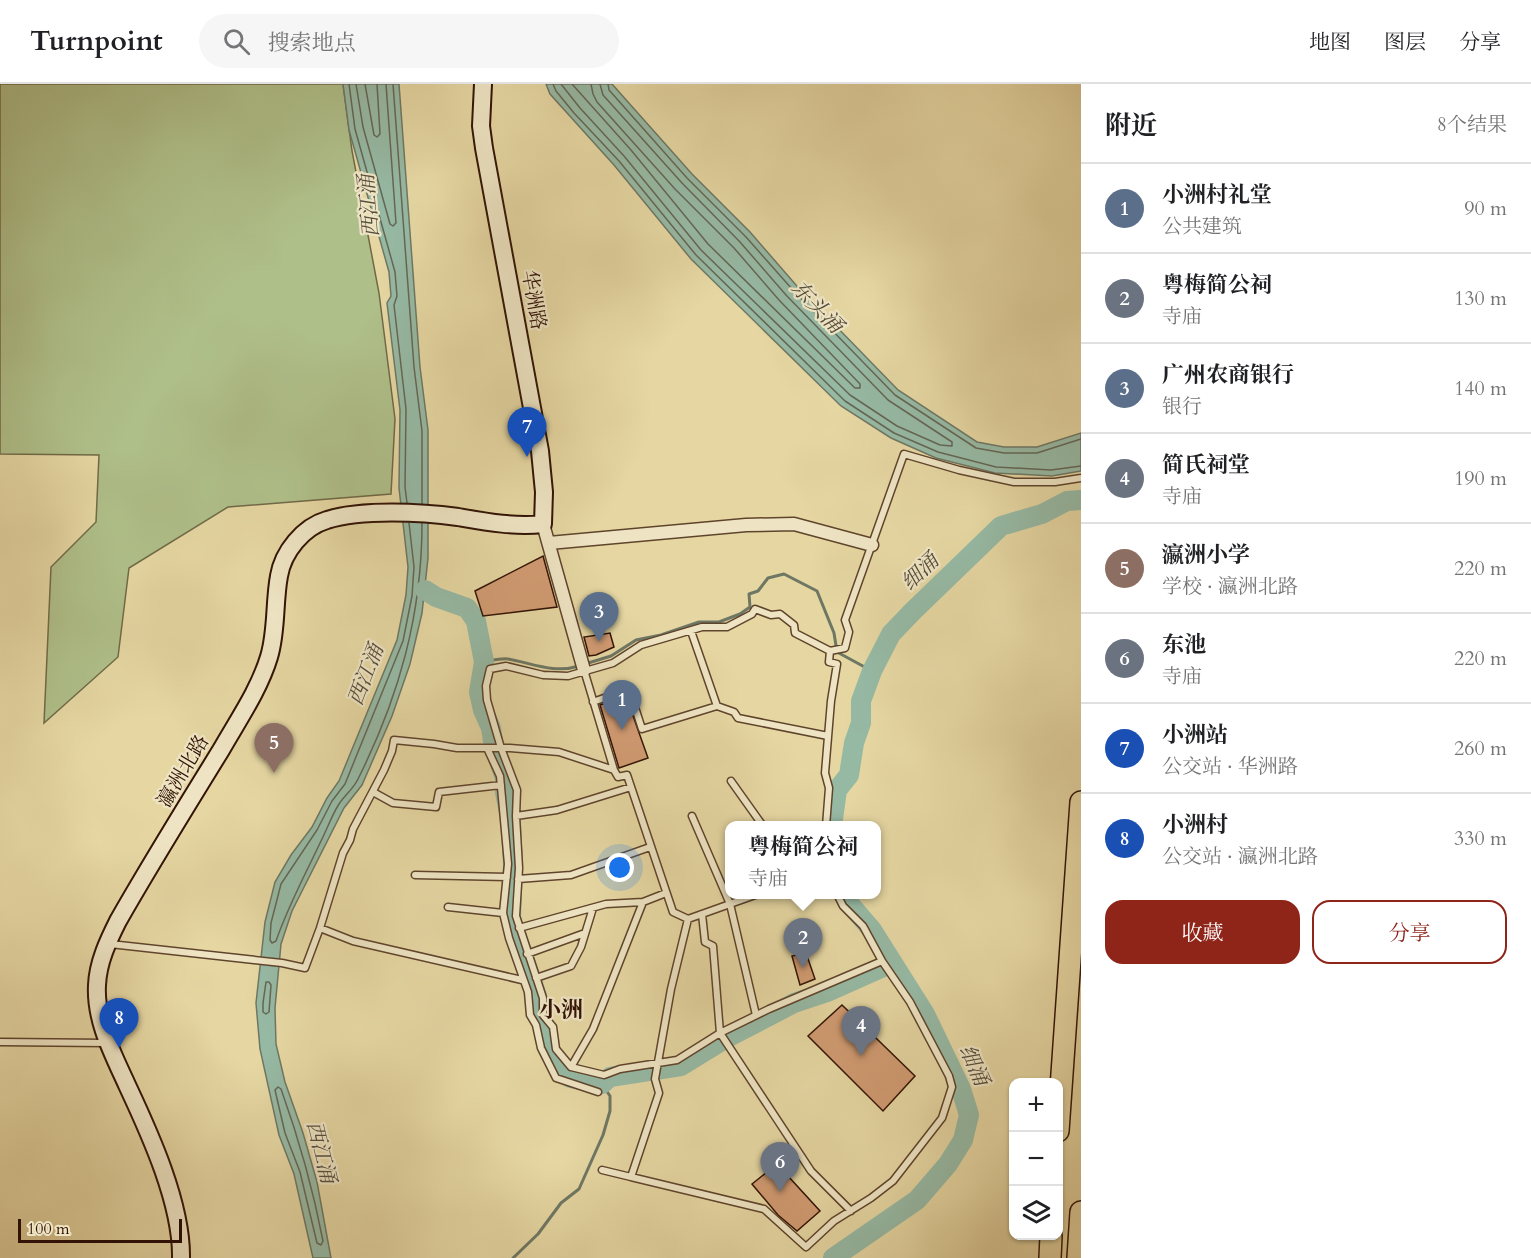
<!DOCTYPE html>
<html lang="zh">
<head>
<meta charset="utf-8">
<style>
  body { margin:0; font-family:Cardo,"Noto Serif SC",serif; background:#f6f6f6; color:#202124 }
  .controls { position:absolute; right:18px; bottom:18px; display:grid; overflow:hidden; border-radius:12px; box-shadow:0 2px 4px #0004 }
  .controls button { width:54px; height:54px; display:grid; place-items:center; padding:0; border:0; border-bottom:2px solid #e0e0e0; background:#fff; color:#202124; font:30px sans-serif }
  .scale { position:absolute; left:18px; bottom:15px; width:164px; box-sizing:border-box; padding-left:6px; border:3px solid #321305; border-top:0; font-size:16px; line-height:21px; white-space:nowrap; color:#321305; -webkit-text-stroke:4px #eee4c3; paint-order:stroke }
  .you { position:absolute; left:620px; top:784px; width:21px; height:21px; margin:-15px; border:4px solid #fff; border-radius:50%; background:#1a73e8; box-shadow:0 0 0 9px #1a73e833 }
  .badge { display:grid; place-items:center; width:39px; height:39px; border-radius:50%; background:#8f2418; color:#fff; font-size:20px; font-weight:700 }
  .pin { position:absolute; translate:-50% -50px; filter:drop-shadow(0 2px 3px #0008) }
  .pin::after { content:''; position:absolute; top:32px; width:21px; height:18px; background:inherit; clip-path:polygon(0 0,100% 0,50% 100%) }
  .popup { position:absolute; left:725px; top:737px; width:156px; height:78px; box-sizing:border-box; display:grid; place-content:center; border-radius:12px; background:#fff; filter:drop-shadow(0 2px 4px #0005); font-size:20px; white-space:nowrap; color:#757577 }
  .popup b { font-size:22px; color:#202124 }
  .popup::after { content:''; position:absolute; left:50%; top:100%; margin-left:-12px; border:12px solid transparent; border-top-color:#fff }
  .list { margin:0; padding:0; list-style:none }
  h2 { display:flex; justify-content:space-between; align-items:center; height:78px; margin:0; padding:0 24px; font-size:26px }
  h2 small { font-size:20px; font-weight:400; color:#757577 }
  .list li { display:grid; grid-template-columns:39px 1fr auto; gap:18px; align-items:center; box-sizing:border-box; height:90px; padding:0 24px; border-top:2px solid #e0e0e0 }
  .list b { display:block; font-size:22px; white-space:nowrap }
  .list p { margin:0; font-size:20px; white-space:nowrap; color:#757577 }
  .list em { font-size:20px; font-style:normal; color:#757577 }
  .actions { display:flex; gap:12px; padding:18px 24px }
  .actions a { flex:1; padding:14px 0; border:2px solid #8f2418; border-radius:18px; text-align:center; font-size:21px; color:#8f2418 }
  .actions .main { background:#8f2418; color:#fff }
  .icon { flex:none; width:33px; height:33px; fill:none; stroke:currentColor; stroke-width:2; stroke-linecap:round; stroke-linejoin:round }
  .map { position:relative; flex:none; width:1081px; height:1174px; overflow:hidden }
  header { display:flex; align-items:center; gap:36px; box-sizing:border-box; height:84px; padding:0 30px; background:#fff; border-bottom:2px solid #e0e0e0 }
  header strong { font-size:28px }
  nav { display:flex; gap:33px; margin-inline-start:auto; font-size:21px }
  .search { width:420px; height:54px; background:#f6f6f6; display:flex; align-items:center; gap:15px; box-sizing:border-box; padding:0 21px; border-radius:33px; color:#757577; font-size:22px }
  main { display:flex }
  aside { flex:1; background:#fff }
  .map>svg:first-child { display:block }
  .green { fill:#afbf89; stroke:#706947; stroke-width:1.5 }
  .water { fill:#96b9a4; stroke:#6e7764; stroke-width:1.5 }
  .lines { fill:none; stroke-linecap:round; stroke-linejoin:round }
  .shore { stroke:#646654; stroke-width:1.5 }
  .stream { stroke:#6e7764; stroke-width:3 }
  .river { stroke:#96b9a4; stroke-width:20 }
  .building { fill:#d19b72; stroke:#321305; stroke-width:1.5 }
  .lane-casing { stroke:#5f442c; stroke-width:9 }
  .street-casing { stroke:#5f442c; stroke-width:15 }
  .secondary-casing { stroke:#321305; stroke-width:20 }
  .highway-casing { stroke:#321305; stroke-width:24 }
  .lane { stroke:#eee4c3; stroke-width:6 }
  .street { stroke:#eee4c3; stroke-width:12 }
  .secondary { stroke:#eee4c3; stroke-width:16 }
  .highway { stroke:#e5d6a2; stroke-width:21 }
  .labels { text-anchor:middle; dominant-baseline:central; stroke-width:4.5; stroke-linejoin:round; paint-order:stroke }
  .street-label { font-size:20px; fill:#321305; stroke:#eee4c3 }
  .water-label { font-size:21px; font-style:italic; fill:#554d3d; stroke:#eee4c3 }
  .quarter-label { font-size:22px; font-weight:bold; fill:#321305; stroke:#eee4c3 }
</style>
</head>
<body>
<header>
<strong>Turnpoint</strong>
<div class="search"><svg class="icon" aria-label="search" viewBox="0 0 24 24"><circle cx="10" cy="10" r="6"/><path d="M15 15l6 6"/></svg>搜索地点</div>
<nav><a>地图</a><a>图层</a><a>分享</a></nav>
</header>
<main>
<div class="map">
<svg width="1081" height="1174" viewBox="0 0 1081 1174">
  <rect width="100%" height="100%" fill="#e5d6a2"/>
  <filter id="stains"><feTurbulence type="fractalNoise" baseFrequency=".00333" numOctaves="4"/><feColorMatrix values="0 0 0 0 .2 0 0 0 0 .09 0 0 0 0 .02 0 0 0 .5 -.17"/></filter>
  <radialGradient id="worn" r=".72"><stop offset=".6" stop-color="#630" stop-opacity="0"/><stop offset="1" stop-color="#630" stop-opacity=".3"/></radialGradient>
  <path class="green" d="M0,0h343l9,67 27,142 16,126 -4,75 -163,13 -99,61 -11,89 -74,66 7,-156 45,-45 3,-67 -99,-1z"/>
  <path class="water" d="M343,0h56l21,283 8,63v128l-6,55 -12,51 -18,52 -30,69 -18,23 -52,103 -11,33 -6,64 1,36 9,38 18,51 14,49 14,76h-18l-19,-84 -15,-39 -19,-86 -4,-46 9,-81 10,-40 16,-27 21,-28 15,-29 12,-17 58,-141 9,-45 2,-28 -9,-79 1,-78 -13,-107 4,-7 -2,-24 -40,-142z
    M546,0h66l80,90 58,58 46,53 102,105 79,52 27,5h33l44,-14v38l-29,5 -57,-3 -59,-15 -45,-20 -50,-32 -150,-147 -77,-94 -64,-71z"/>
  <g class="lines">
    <path class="shore" d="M349,0l6,45 40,143 2,24 -3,9 12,104 -1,78 2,16
      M356,0l7,43 27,97 3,2 3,-3 -10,-139
      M365,0l9,51 3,2 3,-3 -3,-50
      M393,0l21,283 8,64v73
      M553,0l3,7 18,22 45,48 77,94 149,146 49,32 44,19 58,15 55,3 30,-4
      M561,0l19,24 44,48 77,94 149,145 47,31 43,19 12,1v-4l-64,-42 -102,-105 -46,-53 -58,-59 -79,-88 -3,-11
      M572,0l59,66 77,94 147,144h5v-4l-81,-84 -45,-52 -59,-59 -78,-87 -4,-8 -2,-10
      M608,0l1,6 78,88 59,59 46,52 103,106 81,53 28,5h33l44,-14
      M409,439l5,44 -2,29 -9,45 -58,143 -13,17 -15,29 -36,54 -10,39 -1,17 2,3 4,-2c12,-35 29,-66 45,-100 6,-12 11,-26 18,-37 6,-9 15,-16 19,-25 41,-82 64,-164 64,-256
      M266,898h3l2,3 -2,27 -3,2 -3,-2v-9z
      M278,1003l3,2c18,50 32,100 42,152l-2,4 -4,-2 -17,-71 -15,-39 -10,-43z"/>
    <path class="stream" d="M484,578c7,-1 16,-4 24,-3 24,4 46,15 71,7
      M585,580l26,-8 25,-16 25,-5 38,-13h20l21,-8 10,-7 -1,-13 9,-3 10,-13 16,-4 33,17 17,42 3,19 35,19
      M513,1174l25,-24 23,-31 18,-14 24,-54 7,-24v-15l-8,-12"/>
    <path class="river" d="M425,506l11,7 31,11 9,13 8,41 -5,30 4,18 8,18 3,19 11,31v14l6,32 2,41 -2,54 26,77v17l8,13 3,23 22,29 32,6 8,-7 71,-11 44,-27 69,-36 33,-11 65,-29
      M832,742l5,-36 12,-15 5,-32 7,-20v-22l11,-30 19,-37 21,-22 89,-86 41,-12 25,-13 14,-1
      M833,1174l84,-58 31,-36 15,-24 6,-25 -8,-26 -36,-75 -53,-84 -24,-28 -3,-8"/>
  </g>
  <path class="building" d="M543,472l14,51 -74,9 -8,-25z
    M610,549l4,14 -18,8 -7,1 -5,-19z
    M626,612l22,62 -29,10 -19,-63z
    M806,869l9,26 -15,6 -8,-29z
    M842,921l73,71 -32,35 -75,-75z
    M777,1080l43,47 -23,20 -19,-16 -26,-31z"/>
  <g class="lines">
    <g class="lane-casing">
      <path id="lane" d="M691,547l26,75 17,6 4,6 90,18
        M830,567l15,-3 4,-16 -4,-12 59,-166 55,16 55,12h41l26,-4
        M584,586l30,100
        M593,618l36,-13 13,40 75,-23
        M487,664l13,28 8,88 -5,49 6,25 19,54 2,23 6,10 5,23 15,30 42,14
        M731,697l32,45
        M373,708l20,11 43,4 3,-15 62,-7
        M516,732l41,-6 74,-23
        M692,732l38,88 26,111
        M826,742l3,-38 -4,-15 6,-72 6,-37 -8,-2 1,-11 -35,-18 -1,-8 -14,-11 -9,1 -16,-6 -3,5 -25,13h-25l-61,18 -28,18 -45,13 -25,-1 -37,-9 -16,3 -4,17 1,14 14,48 16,42 -1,26 3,52 -3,48 27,82v17l10,12 3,22 15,18 33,8 16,-6 57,-9 43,-27 49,-24 113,-48
        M415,791l92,2
        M518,795l53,-4 79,-28
        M448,823l55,6
        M702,830l3,28 8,4 7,87 91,138 40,40
        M688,835l70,-25
        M320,844l33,13 169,39
        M519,844l87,-24 37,-2 23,-9
        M110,860l172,19 23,5 15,-40 23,-75 7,-13 3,-11 31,-59 8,-19 2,-11 40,4 23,4h53l49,4 55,18 4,7 9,-2 46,137 15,7 -17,70 -16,90 4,14 -28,84 133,32 42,38 28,-26 37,-23 22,-17 49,-63 10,-31 -3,-11 -39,-74 -28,-41 -19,-35 -20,-20 -6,-12
        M527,870l58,-21
        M536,894l35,-12 10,-19 12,-39
        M0,958l107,1
        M571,983l22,-38 50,-127
        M602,1086l29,7"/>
    </g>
    <g class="street-casing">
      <path id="street" d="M543,440l41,146
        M549,459l197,-18 48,-1 78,21"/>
    </g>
    <g class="secondary-casing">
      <path id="secondary" d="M181,1174c1,-54 -31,-124 -54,-173 -14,-31 -32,-64 -30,-100 1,-23 11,-44 21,-64 33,-58 68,-114 103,-171 17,-30 38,-60 48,-93 8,-26 5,-54 10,-81 4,-24 24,-49 48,-56 34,-11 95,-8 131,-3 29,5 56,10 85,7l1,-32 -4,-41 -56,-303 -3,-22 2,-42"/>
    </g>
    <g class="highway-casing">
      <path id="highway" d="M1058,1047l23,-329
        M1050,1174l1,-22
        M1078,1174l3,-46"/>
    </g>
    <use href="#lane" class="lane"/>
    <use href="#street" class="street"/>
    <use href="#secondary" class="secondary"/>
    <use href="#highway" class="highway"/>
  </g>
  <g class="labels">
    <g class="street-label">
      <text transform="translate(534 216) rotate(80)">华洲路</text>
      <text transform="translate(183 687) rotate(-59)">瀛洲北路</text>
    </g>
    <g class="water-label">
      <text transform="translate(369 122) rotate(-95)">西江涌</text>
      <text transform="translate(817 223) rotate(46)">东头涌</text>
      <text transform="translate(920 488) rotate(-44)">细涌</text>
      <text transform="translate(366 591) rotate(-69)">西江涌</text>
      <text transform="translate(974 981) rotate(66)">细涌</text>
      <text transform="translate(321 1068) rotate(76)">西江涌</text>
    </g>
    <g class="quarter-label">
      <text x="561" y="926">小洲</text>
    </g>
  </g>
  <rect width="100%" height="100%" filter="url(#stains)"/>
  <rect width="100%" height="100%" fill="url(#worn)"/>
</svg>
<div class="controls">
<button>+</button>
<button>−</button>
<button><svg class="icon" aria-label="layers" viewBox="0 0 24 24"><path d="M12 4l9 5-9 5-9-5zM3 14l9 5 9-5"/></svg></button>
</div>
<div class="scale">100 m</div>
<div class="you"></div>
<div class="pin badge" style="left:622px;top:646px;background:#5c6f8a">1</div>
<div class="pin badge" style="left:803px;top:884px;background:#6b7280">2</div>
<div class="popup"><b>粤梅简公祠</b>寺庙</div>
<div class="pin badge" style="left:599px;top:558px;background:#5c6f8a">3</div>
<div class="pin badge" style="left:861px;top:972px;background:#6b7280">4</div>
<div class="pin badge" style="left:274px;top:689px;background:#8d6e63">5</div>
<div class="pin badge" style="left:780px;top:1108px;background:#6b7280">6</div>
<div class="pin badge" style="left:527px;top:373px;background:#1a4fb4">7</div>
<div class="pin badge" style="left:119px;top:964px;background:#1a4fb4">8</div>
</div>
<aside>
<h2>附近<small>8个结果</small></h2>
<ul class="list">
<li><span class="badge" style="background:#5c6f8a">1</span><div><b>小洲村礼堂</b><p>公共建筑</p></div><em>90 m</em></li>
<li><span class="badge" style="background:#6b7280">2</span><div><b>粤梅简公祠</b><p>寺庙</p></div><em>130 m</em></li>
<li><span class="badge" style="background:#5c6f8a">3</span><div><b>广州农商银行</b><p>银行</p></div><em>140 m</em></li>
<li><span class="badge" style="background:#6b7280">4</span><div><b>简氏祠堂</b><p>寺庙</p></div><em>190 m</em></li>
<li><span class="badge" style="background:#8d6e63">5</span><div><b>瀛洲小学</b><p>学校 · 瀛洲北路</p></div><em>220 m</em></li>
<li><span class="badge" style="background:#6b7280">6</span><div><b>东池</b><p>寺庙</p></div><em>220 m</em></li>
<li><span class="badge" style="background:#1a4fb4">7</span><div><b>小洲站</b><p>公交站 · 华洲路</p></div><em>260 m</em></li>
<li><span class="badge" style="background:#1a4fb4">8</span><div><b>小洲村</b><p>公交站 · 瀛洲北路</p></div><em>330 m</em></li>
</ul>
<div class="actions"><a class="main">收藏</a><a>分享</a></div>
</aside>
</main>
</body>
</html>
